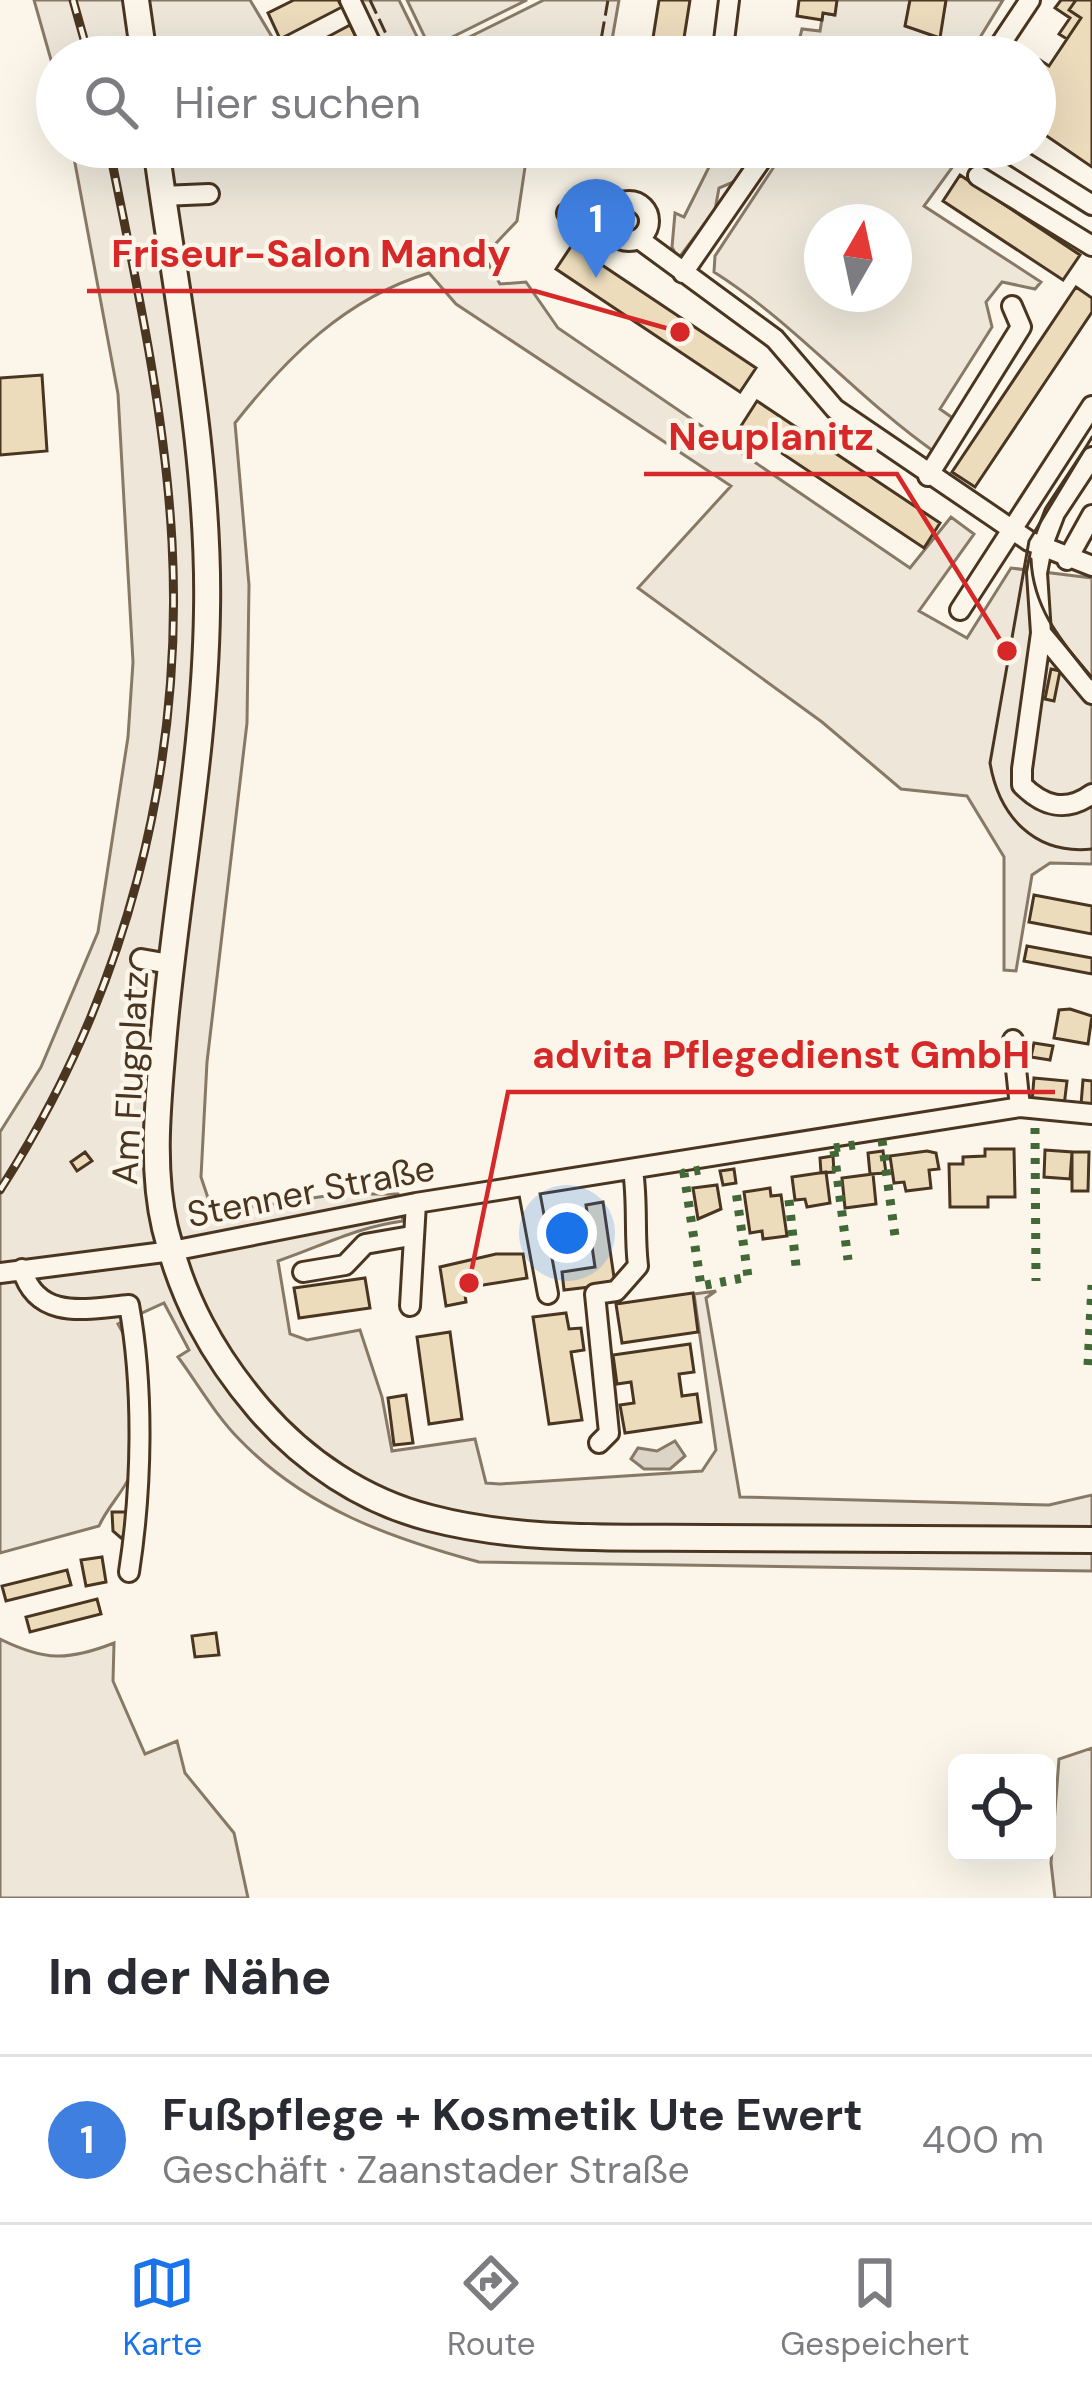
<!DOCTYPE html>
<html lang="de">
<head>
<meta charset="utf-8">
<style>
  body { margin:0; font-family:"DM Sans",sans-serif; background:#f2f2f3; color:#2b2b33 }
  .controls { position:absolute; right:36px; bottom:36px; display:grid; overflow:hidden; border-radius:18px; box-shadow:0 12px 48px #0002 }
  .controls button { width:108px; height:108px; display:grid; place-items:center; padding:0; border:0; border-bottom:3px solid #e1e1e2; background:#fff; color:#2b2b33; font:60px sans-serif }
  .compass { position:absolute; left:804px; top:204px; width:108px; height:108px; border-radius:50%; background:#fff; box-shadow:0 12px 48px #0002; rotate:9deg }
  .you { position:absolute; left:567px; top:1233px; width:42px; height:42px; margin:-30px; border:9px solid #fff; border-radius:50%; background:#1a73e8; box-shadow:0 0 0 18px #1a73e833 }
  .badge { display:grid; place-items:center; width:78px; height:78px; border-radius:50%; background:#1a73e8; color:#fff; font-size:39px; font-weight:700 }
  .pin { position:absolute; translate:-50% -99px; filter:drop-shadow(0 3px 6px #0008) }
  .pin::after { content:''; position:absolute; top:63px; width:42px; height:36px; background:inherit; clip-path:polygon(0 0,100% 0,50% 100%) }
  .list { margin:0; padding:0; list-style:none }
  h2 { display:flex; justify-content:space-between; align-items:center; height:156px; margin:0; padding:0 48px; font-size:51px }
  h2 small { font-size:39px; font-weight:400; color:#7c7c81 }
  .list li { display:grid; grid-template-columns:78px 1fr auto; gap:36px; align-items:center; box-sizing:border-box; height:168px; padding:0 48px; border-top:3px solid #e1e1e2 }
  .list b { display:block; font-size:45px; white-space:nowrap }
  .list p { margin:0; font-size:39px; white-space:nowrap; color:#7c7c81 }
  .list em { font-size:39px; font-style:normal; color:#7c7c81 }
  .icon { flex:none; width:66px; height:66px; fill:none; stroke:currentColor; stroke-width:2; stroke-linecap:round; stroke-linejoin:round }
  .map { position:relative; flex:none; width:1092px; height:1898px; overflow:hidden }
  .search { position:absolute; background:#fff; box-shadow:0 12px 48px #0002; left:36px; right:36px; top:36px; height:132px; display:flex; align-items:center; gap:30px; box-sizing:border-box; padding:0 42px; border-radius:66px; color:#7c7c81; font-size:45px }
  .sheet { height:324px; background:#fff }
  nav { display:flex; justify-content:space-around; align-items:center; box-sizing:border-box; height:168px; border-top:3px solid #e1e1e2; background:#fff; font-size:33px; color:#7c7c81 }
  nav a { display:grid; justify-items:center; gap:6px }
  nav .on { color:#1a73e8 }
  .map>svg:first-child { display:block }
  .green { fill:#ede6d9; stroke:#887966; stroke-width:3; fill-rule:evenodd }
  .water { fill:#dcd4c6; stroke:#887966; stroke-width:3 }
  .building { fill:#ecdcbc; stroke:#4a3520; stroke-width:3 }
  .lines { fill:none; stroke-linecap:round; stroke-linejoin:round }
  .minor-casing { stroke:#4a3520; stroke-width:24 }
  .major-casing { stroke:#4a3520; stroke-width:30 }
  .minor { stroke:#fbf6e9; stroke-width:18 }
  .major { stroke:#fbf6e9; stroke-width:24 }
  .tram { stroke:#4a3520; stroke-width:3 }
  .rail-casing { stroke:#4a3520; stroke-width:9 }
  .rail { stroke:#fbf6e9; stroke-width:4.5; stroke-dasharray:14; stroke-linecap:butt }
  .hedge { stroke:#436837; stroke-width:9; stroke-dasharray:6 9; stroke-linecap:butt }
  .fence { stroke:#4a3520; stroke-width:3; stroke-dasharray:15 6; stroke-linecap:butt }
  .labels { text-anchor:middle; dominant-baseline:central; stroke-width:9; stroke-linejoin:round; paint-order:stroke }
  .street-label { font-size:36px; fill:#4a3520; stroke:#fbf6e9 }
  .leader { fill:none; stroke:#d62828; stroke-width:4.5 }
  .callout-dot { fill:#d62828; stroke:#fbf6e9; stroke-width:4.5 }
  .callout-label { font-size:39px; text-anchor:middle; font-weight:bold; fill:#d62828; stroke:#fbf6e9; stroke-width:9; stroke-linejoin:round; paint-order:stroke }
</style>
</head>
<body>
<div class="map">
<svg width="1092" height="1898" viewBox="0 0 1092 1898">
  <rect width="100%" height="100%" fill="#fbf6e9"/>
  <path class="green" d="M34,0h216l34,57h-227v24z
    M360,0h39l28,57h-40z
    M407,0h120l-97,48z
    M544,0h75l-10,57h-180z
    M837,0h73l-4,26 33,12 7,-38h57l-35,57h-56l-7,-8 -18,-2 -3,10h-89l7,-28 18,2 3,-18 11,2z
    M72,147h456l-11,74 -33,35 16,28 26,-2 32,46 352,240 41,-51 23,17 -55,77 48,27 44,-70 81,10v286l-42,-1 -18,12 -16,96 -12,-1v-113l-37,-61 -66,-7 -79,-67 -184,-134 93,-102 -275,-182 -27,-31c-83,25 -142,84 -194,150l14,162 -2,138 -40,339 -6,115 12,36 126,-19h59l5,27c-46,6 -81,25 -125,40l12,73 17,6 53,-10 22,67 10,54 83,-12 11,44 14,1 202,-13 14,-21 -22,-156 22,-3 -10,7 34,199 309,8 43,-10v76l-613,-9c-89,-24 -173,-54 -239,-122 -24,-24 -42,-56 -62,-83l11,-7 -25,-47 -46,21 11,20 2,130c-9,20 -23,32 -32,52l-99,27v-421l41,-65 57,-135 30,-195 5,-75 -15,-268z
    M719,147h41l-22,33 -19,8 -4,22 -37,49 -6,-12 3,-34 9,4z
    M787,147h180l-43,59 117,76 -6,7 -33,-7 -16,20 6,25 -52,82 17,12 -21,32c-80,-56 -140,-129 -222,-181l1,-16zM822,222h72v72h-72z
    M0,1639c45,22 68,22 114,4l-1,38 32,73 32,-13 8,32 49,60 14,65h-248z
    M1092,1748v150h-37l-4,-35 8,-104z"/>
  <path class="water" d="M675,1441l10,15 -15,13h-26l-13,-10 7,-11 19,3z"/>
  <path class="building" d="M294,0h44l4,7 -62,32 -12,-26z
    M659,0h31l-9,57h-31z
    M799,0h38l-2,15 -12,-2 -1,7 -25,-4z
    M910,0h36l-6,38 -35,-12z
    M1061,0h15l-7,10 12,8 -14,21 -8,-5 11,-16 -15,-10z
    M1076,0h16v167l-57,-39v-61l5,-7 9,6 32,-48 -12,-8z
    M350,25l13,25 -14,7h-59z
    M960,175l120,80 -17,25 -120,-79z
    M572,245l184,123 -16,24 -184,-123z
    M1076,287l16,11v14l-117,175 -23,-15z
    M42,375l5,76 -47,4v-77z
    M757,401l183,122 -16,25 -183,-122z
    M1051,669l9,2 -6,30 -9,-2z
    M1034,895l58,11v28l-63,-12z
    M1027,946l65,12v16l-68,-13z
    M1070,1009l22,7 -4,28 -34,-6 5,-28z
    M1034,1043l19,3 -3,14 -19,-3z
    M1034,1078l33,3 -3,25 -32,-4z
    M1083,1080l9,1v25l-11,-1z
    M985,1149h29l1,48h-27v10h-38l-1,-43h14v-7l22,-1z
    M1045,1150l27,2 -2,27 -26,-2z
    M883,1151l3,22 -16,1 -2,-21z
    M927,1151l9,2 3,16 -10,1 2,18 -25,3 -2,-9 -10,1 -4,-27z
    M85,1152l7,9 -15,10 -6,-9z
    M1072,1152h17l-1,39h-16z
    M833,1156l1,16 -13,1 -1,-15z
    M734,1169l2,14 -13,2 -3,-14z
    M826,1172l4,31 -23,4 -2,-8 -10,1 -3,-23z
    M873,1174l3,30 -31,4 -3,-30z
    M717,1185l4,24 -23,10 -5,-31z
    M770,1188l1,8 10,-1 6,41 -24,3 -1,-8 -12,2 -6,-41z
    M603,1202l12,82 -51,6 -2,-18 33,-5 -9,-62z
    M496,1254h27l4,24 -63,10 2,14 -20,4 -6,-39z
    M365,1278l5,30 -71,10 -5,-30z
    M693,1293l5,39 -76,11 -6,-39z
    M566,1313l3,16 12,-1 3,22 -13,2 11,68 -33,4 -16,-107z
    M450,1332l12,87 -33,5 -12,-87z
    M690,1344l4,28 -15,2 3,22 15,-2 4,28 -76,11 -5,-28 14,-2 -3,-21 -14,2 -4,-29z
    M406,1395l7,48 -19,2 -6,-47z
    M112,1512h17v18l-8,8 -8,-7z
    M102,1557l4,25 -20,4 -5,-26z
    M67,1570l4,15 -65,16 -4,-15z
    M97,1599l4,15 -71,18 -4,-15z
    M216,1633l3,22 -24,2 -3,-21z"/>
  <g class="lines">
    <g class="minor-casing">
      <path id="minor" d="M350,0l27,57
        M722,57l7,-57
        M910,57l7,-6
        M992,57l38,-57
        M1000,147l92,58
        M978,176l114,70
        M162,196l47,-2
        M609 221a20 20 0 1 1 40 0a20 20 0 1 1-40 0Z
        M567,213l41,8
        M639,239l136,100 60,70 194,132 63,25
        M683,273l87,-126
        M1092,457l-37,56 -13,34 -5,26 4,60 -19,136v16c21,21 44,28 70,9
        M928,476l93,-149 -9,-21
        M1067,560l25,-45
        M960,610l132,-204
        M1041,633l51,61
        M141,959l29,5
        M1013,1040l7,67
        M528,1186l20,108
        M22,1269c15,52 64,40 107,36 15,83 13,183 0,267
        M303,1272l42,-7 20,-21 46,-8
        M0,1273l172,-22 244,-48 604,-96 72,7
        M410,1306l6,-103
        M599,1443l10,-10 -14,-139 21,-3 22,-25c-4,-33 0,-62 -5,-96"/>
    </g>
    <g class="major-casing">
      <path id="major" d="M136,0l8,57
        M156,147c20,150 54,313 51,464 -2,145 -32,288 -44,433 -5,60 -12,124 2,184 17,70 47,126 94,181 45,52 104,92 171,109 91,24 188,19 281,20 127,0 254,1 381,2"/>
    </g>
    <use href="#minor" class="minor"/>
    <use href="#major" class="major"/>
    <path class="tram" d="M1092,437l-63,104 -39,222c9,53 44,92 102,86
      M1031,559c2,50 31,83 61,120"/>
    <g class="rail-casing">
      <path id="rail" d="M73,0l16,57
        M0,1190c125,-194 184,-418 172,-648 -7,-132 -37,-265 -63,-395"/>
    </g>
    <use href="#rail" class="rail"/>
    <path class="hedge" d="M1035,1128l1,153
      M882,1140l13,96
      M834,1148l27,-4
      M834,1151l14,109
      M700,1170l-16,3 17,113 47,-9 -12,-86
      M789,1200l7,66
      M1088,1365l4,-80"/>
    <path class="fence" d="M370,0l27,57
      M598,57l10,-57"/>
  </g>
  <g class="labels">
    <g class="street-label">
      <text transform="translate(130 1078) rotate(-87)">Am Flugplatz</text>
      <text transform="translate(311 1191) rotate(-11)">Stenner Straße</text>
    </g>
  </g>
  <path class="leader" d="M680 332L535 291H87M1007 651L897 474H644M469 1283L508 1092H1055"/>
  <g class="callout-dot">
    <circle cx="680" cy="332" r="12"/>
    <circle cx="1007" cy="651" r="12"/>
    <circle cx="469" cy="1283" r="12"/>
  </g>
  <g class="callout-label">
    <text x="311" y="267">Friseur-Salon Mandy</text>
    <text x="771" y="450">Neuplanitz</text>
    <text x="781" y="1068">advita Pflegedienst GmbH</text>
  </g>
</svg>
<div class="controls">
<button><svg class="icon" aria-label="locate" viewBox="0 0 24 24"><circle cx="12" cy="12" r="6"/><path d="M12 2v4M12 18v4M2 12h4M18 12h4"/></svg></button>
</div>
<svg class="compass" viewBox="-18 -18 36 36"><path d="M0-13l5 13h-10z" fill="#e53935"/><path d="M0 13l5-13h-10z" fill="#7c7c81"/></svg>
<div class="you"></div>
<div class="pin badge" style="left:596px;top:278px;background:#3f7fe0">1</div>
<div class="search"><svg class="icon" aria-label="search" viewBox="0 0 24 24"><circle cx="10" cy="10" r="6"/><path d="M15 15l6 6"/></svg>Hier suchen</div>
</div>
<section class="sheet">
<h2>In der Nähe<small></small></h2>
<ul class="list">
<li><span class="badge" style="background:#3f7fe0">1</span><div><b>Fußpflege + Kosmetik Ute Ewert</b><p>Geschäft · Zaanstader Straße</p></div><em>400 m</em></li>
</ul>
</section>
<nav>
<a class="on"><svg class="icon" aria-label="map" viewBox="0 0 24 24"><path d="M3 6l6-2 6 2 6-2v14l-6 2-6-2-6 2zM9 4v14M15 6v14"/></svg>Karte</a>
<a><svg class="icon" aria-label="directions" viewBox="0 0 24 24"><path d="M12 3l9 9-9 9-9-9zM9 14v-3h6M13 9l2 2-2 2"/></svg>Route</a>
<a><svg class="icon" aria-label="saved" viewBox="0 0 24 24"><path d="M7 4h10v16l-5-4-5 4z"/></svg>Gespeichert</a>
</nav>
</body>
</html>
